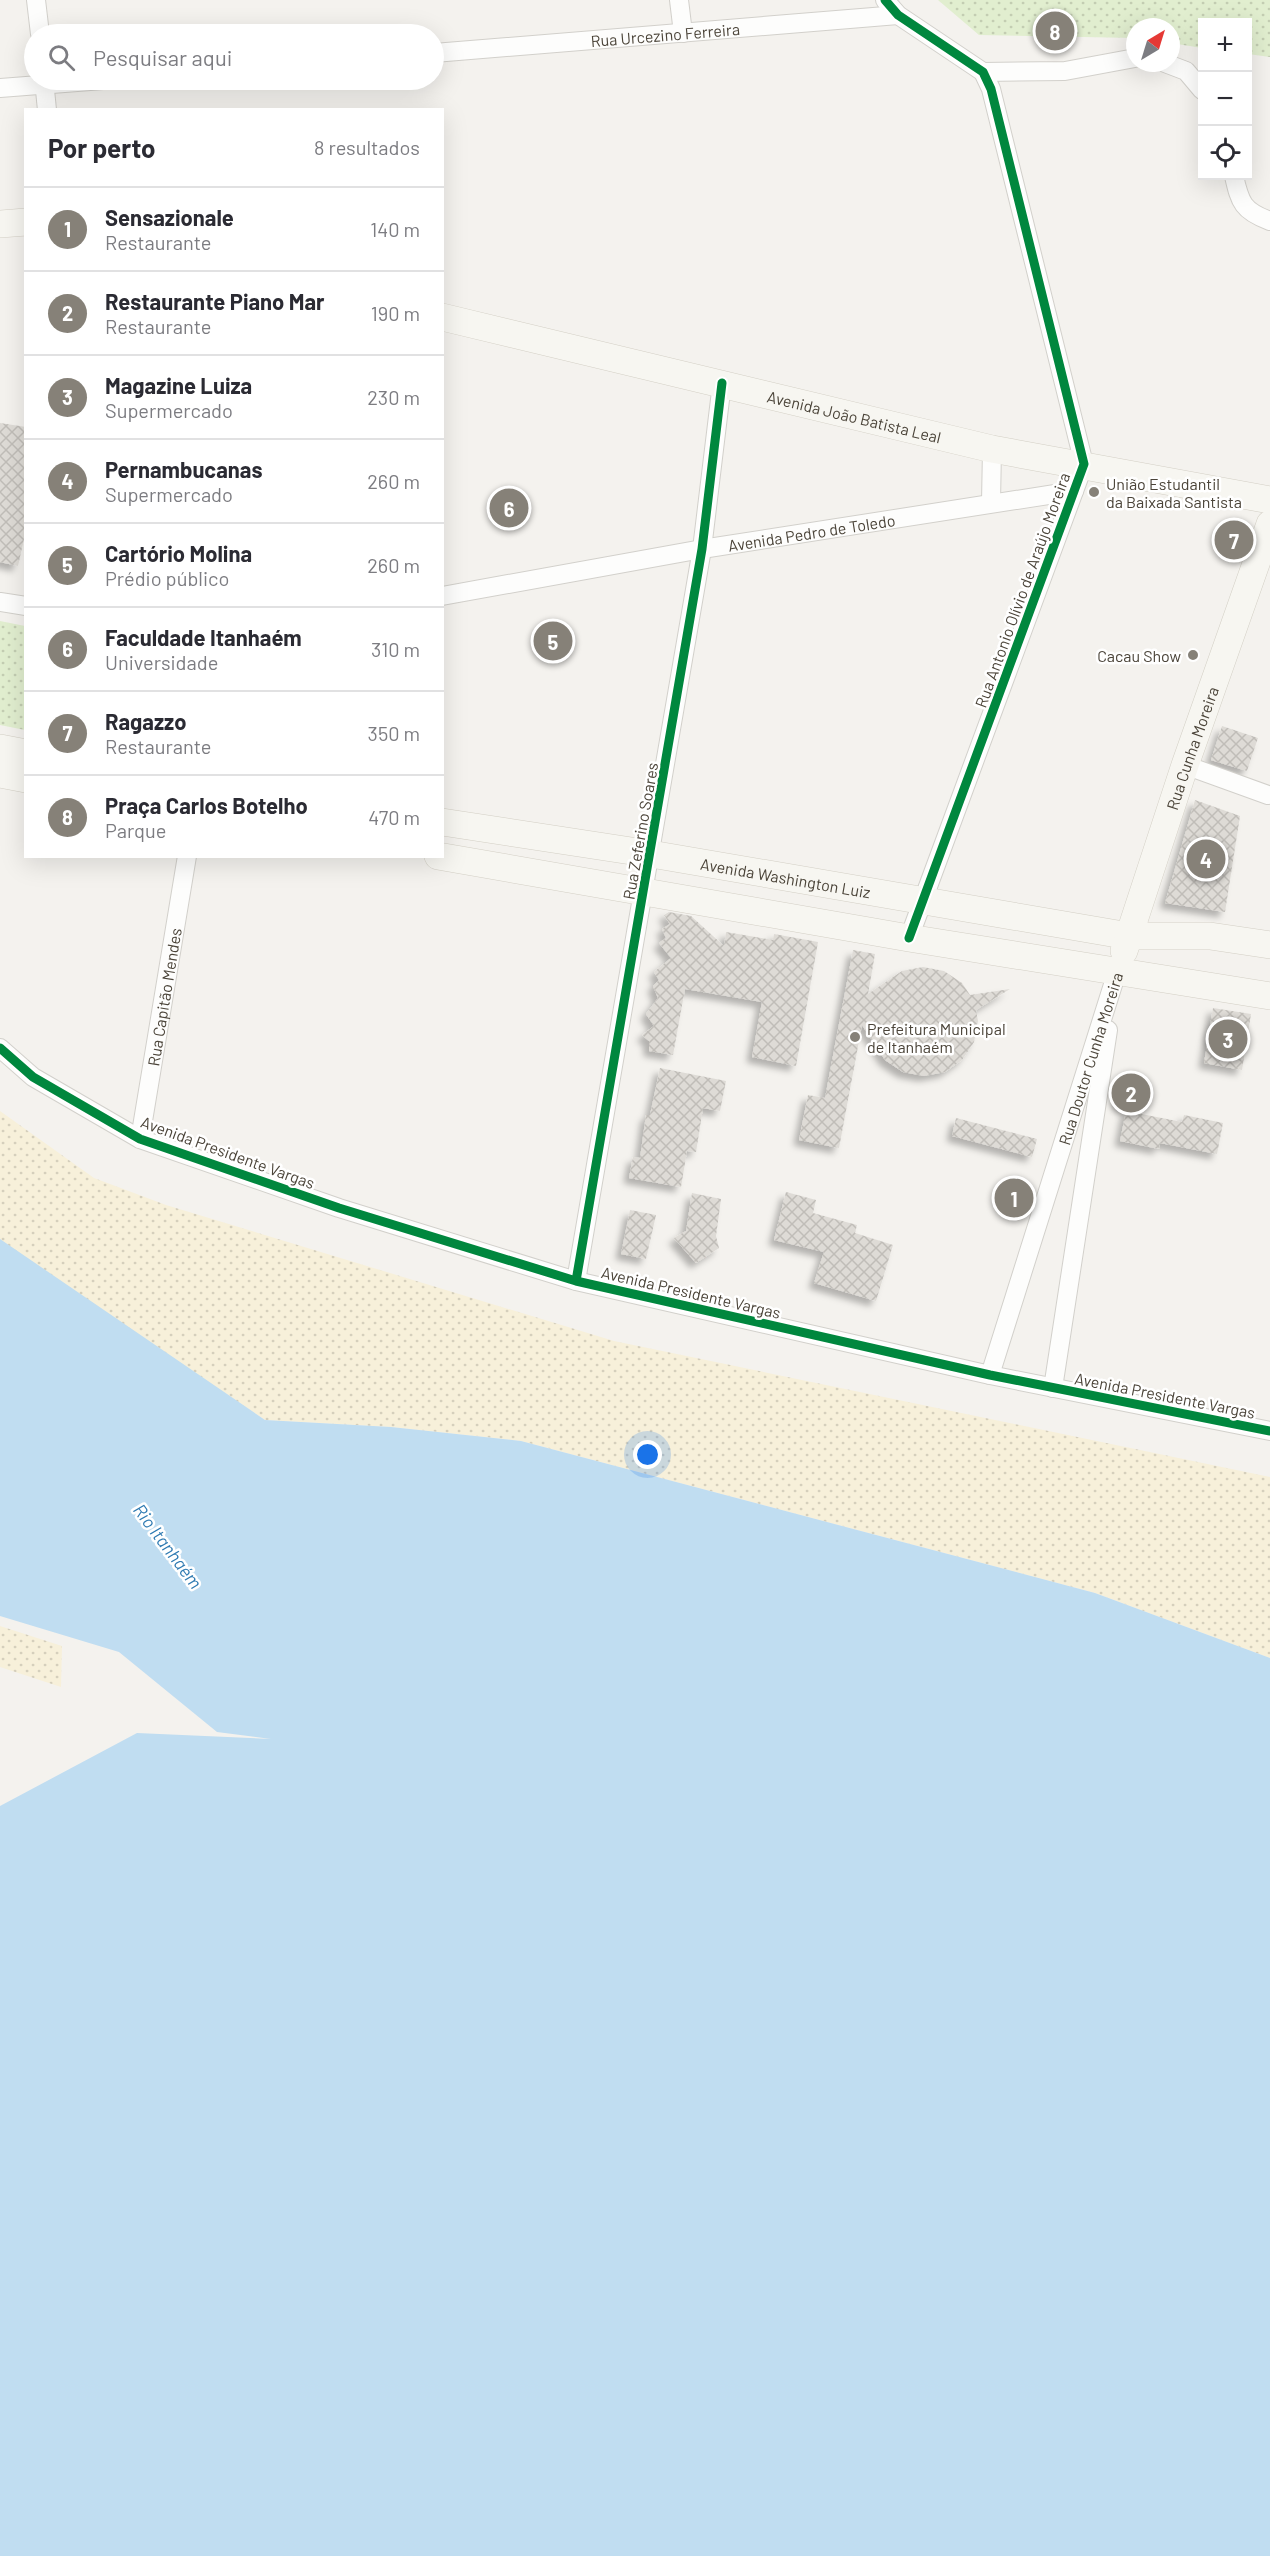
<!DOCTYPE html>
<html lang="pt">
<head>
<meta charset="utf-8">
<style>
  body { margin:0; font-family:Barlow,sans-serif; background:#f7f7f7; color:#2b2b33 }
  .controls { position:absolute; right:18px; top:18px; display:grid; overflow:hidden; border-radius:0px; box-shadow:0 6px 24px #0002 }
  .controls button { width:54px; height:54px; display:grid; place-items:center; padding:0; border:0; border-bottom:2px solid #e1e1e2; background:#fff; color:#2b2b33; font:30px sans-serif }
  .compass { position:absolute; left:1126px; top:18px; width:54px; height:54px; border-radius:50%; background:#fff; box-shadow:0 6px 24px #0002; rotate:38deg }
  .you { position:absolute; left:648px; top:1455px; width:21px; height:21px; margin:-15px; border:4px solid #fff; border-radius:50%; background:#1a73e8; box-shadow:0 0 0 9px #1a73e833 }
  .badge { display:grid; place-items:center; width:39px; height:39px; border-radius:50%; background:#868178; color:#fff; font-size:20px; font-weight:700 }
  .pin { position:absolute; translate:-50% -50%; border:3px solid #fff; box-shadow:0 2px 6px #0006 }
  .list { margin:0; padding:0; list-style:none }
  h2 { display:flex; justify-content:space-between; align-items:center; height:78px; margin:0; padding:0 24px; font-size:26px }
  h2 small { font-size:20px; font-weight:400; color:#7c7c81 }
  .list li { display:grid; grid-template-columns:39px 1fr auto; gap:18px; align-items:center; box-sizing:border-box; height:84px; padding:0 24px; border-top:2px solid #e1e1e2 }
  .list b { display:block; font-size:22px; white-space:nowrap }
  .list p { margin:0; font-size:20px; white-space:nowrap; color:#7c7c81 }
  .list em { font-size:20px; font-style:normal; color:#7c7c81 }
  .icon { flex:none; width:33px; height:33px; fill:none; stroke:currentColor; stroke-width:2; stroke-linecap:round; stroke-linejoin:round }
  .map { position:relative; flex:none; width:1270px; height:2556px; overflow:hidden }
  .search { position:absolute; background:#fff; box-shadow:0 6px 24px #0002; left:24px; top:24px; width:420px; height:66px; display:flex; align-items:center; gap:15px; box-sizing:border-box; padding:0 21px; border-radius:33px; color:#7c7c81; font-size:22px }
  .panel { position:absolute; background:#fff; box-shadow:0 6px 24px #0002; left:24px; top:108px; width:420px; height:750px; border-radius:0px }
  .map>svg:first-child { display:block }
  .sand { fill:url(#sand-dots) }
  .park { fill:url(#park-dots) }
  .water { fill:#c0ddf1 }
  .building { fill:url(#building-cross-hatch); filter:url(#shadow) }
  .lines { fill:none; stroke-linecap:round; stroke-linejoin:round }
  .street-casing { stroke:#d2d0cb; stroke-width:20 }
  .secondary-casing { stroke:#d3cfc5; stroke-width:28 }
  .street { stroke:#fdfdfc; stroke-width:18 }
  .secondary { stroke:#f7f6f1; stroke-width:27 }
  .cycleway-casing { stroke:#fff; stroke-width:13 }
  .cycleway { stroke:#00873e; stroke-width:9 }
  .poi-dot { fill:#868178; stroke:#fff; stroke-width:2 }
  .labels { text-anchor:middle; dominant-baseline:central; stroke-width:5; stroke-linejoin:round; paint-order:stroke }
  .street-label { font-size:16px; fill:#4b4439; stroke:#fff }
  .poi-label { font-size:16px; fill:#4b4439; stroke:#fff; text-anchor:start }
  .water-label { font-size:18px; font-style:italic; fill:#2e7ab2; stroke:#fff }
</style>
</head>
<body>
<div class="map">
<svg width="1270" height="2556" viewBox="0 0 1270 2556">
  <defs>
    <pattern id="sand-dots" width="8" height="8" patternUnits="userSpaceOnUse" patternTransform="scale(1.5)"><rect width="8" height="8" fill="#f7f0da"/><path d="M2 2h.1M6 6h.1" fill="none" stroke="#d5cfbc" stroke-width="1.8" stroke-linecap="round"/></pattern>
    <pattern id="park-dots" width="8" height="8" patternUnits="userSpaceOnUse" patternTransform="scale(1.5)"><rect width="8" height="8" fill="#e1eecf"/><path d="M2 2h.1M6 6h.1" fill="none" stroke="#c3cdb2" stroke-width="1.8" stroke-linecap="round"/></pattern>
    <pattern id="building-cross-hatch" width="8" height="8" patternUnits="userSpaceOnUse" patternTransform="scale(1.5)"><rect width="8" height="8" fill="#dedbd6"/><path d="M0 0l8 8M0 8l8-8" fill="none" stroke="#c0bdb8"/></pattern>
    <filter id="shadow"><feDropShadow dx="-5.5" dy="5.5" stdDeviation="3" flood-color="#0004"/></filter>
  </defs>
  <rect width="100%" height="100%" fill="#f4f2ee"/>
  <path class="sand" d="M0,1111l94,67 72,27 448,136 656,136v181l-175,-65 -574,-152 -130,-14 -126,-7 -263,-177 -2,-4z
    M0,1626l62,20 -1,41 -61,-20z"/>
  <path class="park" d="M938,0h332v57l-22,-3v-32h-46v26l-31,-5v-16h-36v11l-156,-3z
    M0,621l25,5v104l-25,-5z"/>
  <path class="water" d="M0,1239l265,181 126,7 130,14 574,152 175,65v898h-1270v-750l137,-73 134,6 -54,-7 -98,-80 -119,-36z"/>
  <path class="building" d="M0,423l26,4v103l-8,36 -18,-4z
    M1222,726l36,12 -11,33 -36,-11z
    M1195,800l45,16 -15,96 -60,-9z
    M669,912l22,4 33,30 2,-14 47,8 1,-6 44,8 -22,124 -44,-9 10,-55 -77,-13 -12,66 -24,-4v-10l-7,-6 12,-9 -8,-12 12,-16 -5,-12 6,-6 -5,-8 17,-14 -12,-15 7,-5 -4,-9 8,-5 -6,-9z
    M853,950l22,4 -7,40 34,-23 21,-4 21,4 18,12 8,12 40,-6 -34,21 2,11 -4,21 -12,18 -17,12 -21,4 -21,-4 -18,-12 -23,-35 -23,123 -40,-8 9,-45 17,3z
    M1213,1008l38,6 -9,56 -38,-7z
    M660,1068l66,13 -6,30 -17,-3 -7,44 -9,-1 -6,36 -52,-9 4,-21 7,1 6,-43h4z
    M1124,1079l20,4 -5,25 -20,-4z
    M1126,1111l56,11 2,-7 39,8 -6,31 -57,-11 -1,6 -39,-8z
    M956,1118l81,21 -5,18 -80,-21z
    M786,1192l30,8 -3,13 44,12 -2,8 38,12 -17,56 -62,-18 10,-31 -50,-12z
    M692,1193l29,6 -5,37 3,12 -23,15 -22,-25 12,-7z
    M630,1210l26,5 -10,44 -25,-5z"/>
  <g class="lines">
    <g class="street-casing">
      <g id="street">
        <path d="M36,0l4,34"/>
        <path d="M679,0l4,33"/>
        <path d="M885,0l13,15 85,57 8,17 93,375 -175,474"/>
        <path id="s1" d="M434,53l464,-38"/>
        <path d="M1165,63l21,8 16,19"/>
        <path d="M983,72l82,-1 70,-13"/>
        <path d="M44,80l3,30"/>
        <path d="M0,88l103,-8"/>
        <path d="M1234,176c6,27 9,35 36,45"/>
        <path d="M991,502l1,-53"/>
        <path id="s2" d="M442,596l260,-47 372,-58"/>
        <path d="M0,602l26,4"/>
        <path d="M1185,765l83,30"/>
        <path d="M0,1048l33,29 107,62 199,69 237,73 414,94 280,56"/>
        <path id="s3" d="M140,1139l47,-283"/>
        <path d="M576,1281l126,-732 20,-166"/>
        <path id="s4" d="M990,1375l127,-403"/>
        <path d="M1053,1388l55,-358"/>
      </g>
    </g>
    <g class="secondary-casing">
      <g id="secondary">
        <path d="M0,224l26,-2"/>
        <path id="s5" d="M442,317l550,132 278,51"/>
        <path d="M0,748l26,5"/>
        <path d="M0,774l26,5"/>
        <path id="s6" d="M442,822l209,32 478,82h81l60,9"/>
        <path d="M438,856l471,82 361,58"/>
        <path id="s7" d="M1124,951l61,-186 85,-241"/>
      </g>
    </g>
    <use href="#street" class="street"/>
    <use href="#secondary" class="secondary"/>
    <g class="cycleway-casing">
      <path id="cycleway" d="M885,0l13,15 85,57 8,17 93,375 -175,474
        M0,1048l33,29 107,62 199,69 237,73 414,94 280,56
        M576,1281l126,-732 20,-166"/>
    </g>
    <use href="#cycleway" class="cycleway"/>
  </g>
  <g class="poi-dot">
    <circle cx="1094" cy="492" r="6"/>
    <circle cx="1193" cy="655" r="6"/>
    <circle cx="855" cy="1037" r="6"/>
  </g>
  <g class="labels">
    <g class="street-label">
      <text stroke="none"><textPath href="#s1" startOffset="232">Rua Urcezino Ferreira</textPath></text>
      <text stroke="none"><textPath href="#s5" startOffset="424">Avenida João Batista Leal</textPath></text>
      <text stroke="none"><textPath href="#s2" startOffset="375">Avenida Pedro de Toledo</textPath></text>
      <text transform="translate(1022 590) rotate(-70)">Rua Antonio Olívio de Araújo Moreira</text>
      <text stroke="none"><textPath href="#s7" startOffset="214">Rua Cunha Moreira</textPath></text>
      <text transform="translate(640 831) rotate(-80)">Rua Zeferino Soares</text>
      <text stroke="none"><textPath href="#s6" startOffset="348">Avenida Washington Luiz</textPath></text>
      <text stroke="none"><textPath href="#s3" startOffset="144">Rua Capitão Mendes</textPath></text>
      <text stroke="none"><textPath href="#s4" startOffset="332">Rua Doutor Cunha Moreira</textPath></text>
      <text transform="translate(228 1152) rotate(20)">Avenida Presidente Vargas</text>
      <text transform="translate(691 1292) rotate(13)">Avenida Presidente Vargas</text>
      <text transform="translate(1165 1395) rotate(11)">Avenida Presidente Vargas</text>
    </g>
    <g class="poi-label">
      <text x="1106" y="483">União Estudantil<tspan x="1106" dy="18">da Baixada Santista</tspan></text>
      <text x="1181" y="655" text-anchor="end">Cacau Show</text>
      <text x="867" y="1028">Prefeitura Municipal<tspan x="867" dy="18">de Itanhaém</tspan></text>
    </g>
    <g class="water-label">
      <text transform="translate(168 1546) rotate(53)">Rio Itanhaém</text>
    </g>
  </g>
</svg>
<div class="controls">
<button>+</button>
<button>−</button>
<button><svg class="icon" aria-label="locate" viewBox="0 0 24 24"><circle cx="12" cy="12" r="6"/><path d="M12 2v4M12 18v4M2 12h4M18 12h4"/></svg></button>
</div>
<svg class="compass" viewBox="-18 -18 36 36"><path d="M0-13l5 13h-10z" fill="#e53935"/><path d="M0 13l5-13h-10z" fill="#7c7c81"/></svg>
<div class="you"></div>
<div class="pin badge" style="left:1014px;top:1198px">1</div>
<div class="pin badge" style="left:1131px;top:1093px">2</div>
<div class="pin badge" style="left:1228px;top:1039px">3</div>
<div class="pin badge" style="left:1206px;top:859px">4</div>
<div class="pin badge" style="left:553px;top:641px">5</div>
<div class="pin badge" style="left:509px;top:508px">6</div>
<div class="pin badge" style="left:1234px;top:540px">7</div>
<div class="pin badge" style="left:1055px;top:31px">8</div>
<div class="search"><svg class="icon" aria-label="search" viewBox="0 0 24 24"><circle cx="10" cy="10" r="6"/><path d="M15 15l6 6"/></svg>Pesquisar aqui</div>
<section class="panel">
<h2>Por perto<small>8 resultados</small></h2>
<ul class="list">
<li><span class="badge">1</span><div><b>Sensazionale</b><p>Restaurante</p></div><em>140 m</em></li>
<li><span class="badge">2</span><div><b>Restaurante Piano Mar</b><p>Restaurante</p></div><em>190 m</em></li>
<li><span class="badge">3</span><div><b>Magazine Luiza</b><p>Supermercado</p></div><em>230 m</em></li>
<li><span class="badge">4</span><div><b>Pernambucanas</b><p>Supermercado</p></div><em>260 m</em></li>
<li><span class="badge">5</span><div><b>Cartório Molina</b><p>Prédio público</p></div><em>260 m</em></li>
<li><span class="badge">6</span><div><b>Faculdade Itanhaém</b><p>Universidade</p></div><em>310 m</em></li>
<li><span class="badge">7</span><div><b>Ragazzo</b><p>Restaurante</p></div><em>350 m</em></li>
<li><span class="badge">8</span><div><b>Praça Carlos Botelho</b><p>Parque</p></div><em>470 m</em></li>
</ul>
</section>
</div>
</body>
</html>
